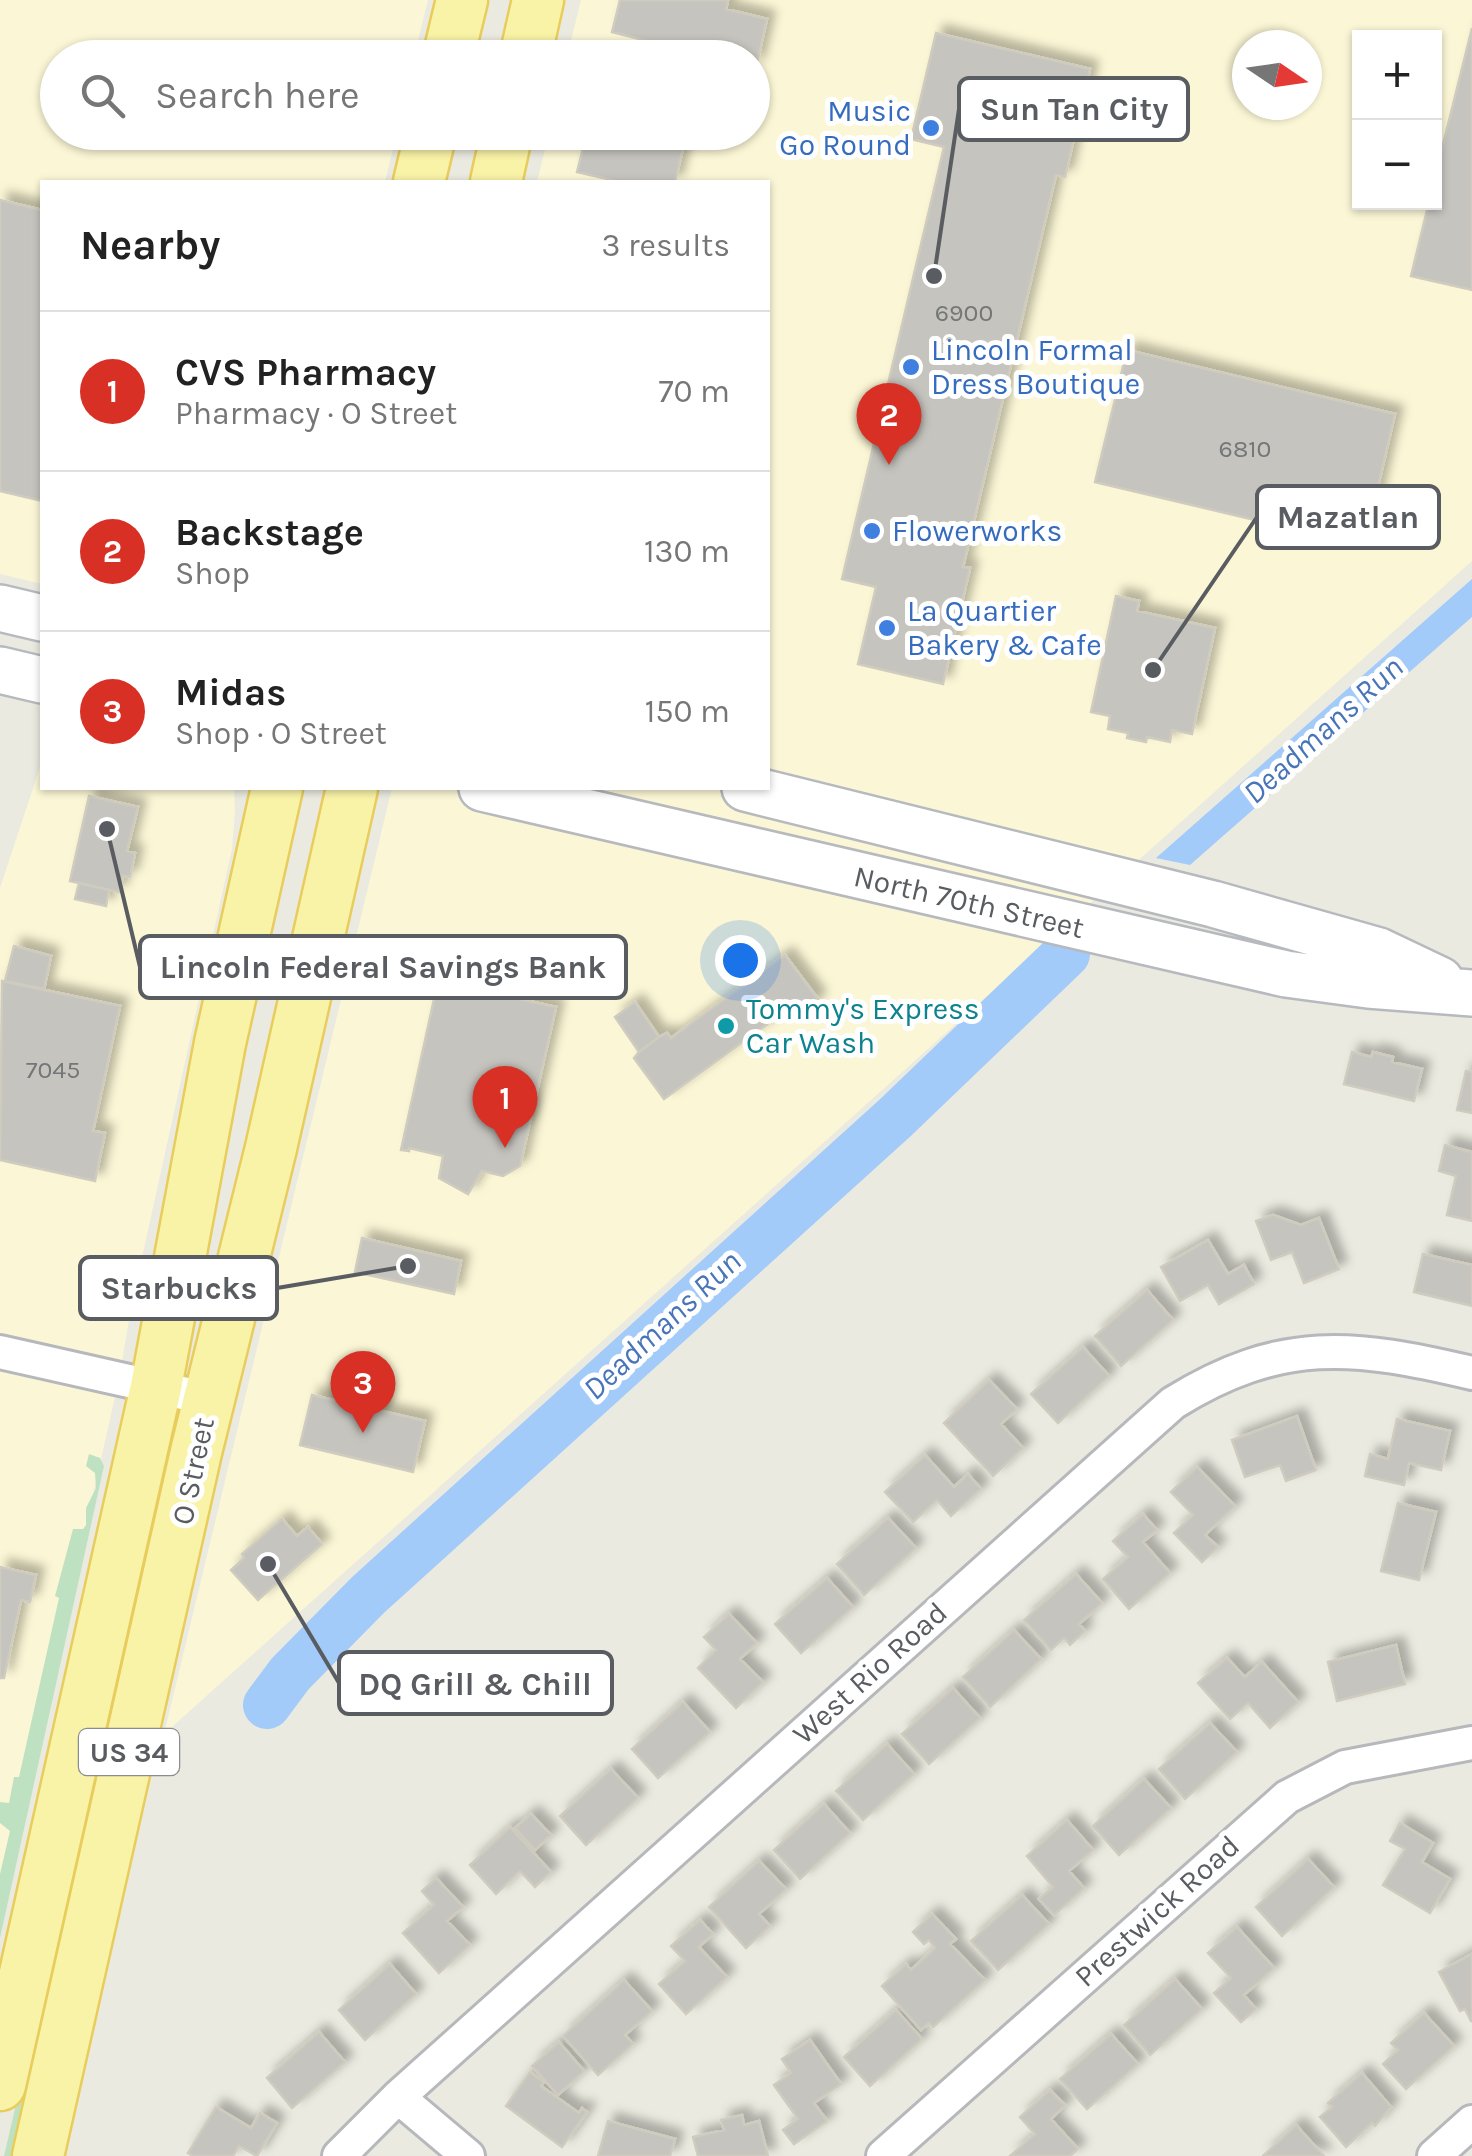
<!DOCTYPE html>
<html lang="en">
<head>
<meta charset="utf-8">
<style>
  body { margin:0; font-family:Karla,sans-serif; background:#f2f2f2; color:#222 }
  .controls { position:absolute; right:30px; top:30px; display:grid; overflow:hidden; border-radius:0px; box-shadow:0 2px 8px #0004 }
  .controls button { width:90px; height:90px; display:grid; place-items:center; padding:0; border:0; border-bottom:2px solid #e0e0e0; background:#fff; color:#222; font:50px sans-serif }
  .compass { position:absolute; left:1232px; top:30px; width:90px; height:90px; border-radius:50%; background:#fff; box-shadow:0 2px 8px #0004; rotate:103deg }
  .you { position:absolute; left:740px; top:960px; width:35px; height:35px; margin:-25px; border:8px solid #fff; border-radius:50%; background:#1a73e8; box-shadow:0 0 0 15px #1a73e833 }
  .badge { display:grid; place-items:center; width:65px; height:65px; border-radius:50%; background:#d93025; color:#fff; font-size:32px; font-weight:700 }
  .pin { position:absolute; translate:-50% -82px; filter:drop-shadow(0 2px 5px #0008) }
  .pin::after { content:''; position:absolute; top:52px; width:35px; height:30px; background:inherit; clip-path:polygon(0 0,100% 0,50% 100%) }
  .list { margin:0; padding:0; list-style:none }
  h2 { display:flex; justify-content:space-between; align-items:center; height:130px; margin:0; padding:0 40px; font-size:42px }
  h2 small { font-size:32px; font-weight:400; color:#767676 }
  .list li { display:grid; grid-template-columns:65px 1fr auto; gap:30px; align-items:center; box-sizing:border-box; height:160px; padding:0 40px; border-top:2px solid #e0e0e0 }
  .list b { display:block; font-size:38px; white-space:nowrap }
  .list p { margin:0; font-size:32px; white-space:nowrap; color:#767676 }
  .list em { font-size:32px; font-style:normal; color:#767676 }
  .icon { flex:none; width:55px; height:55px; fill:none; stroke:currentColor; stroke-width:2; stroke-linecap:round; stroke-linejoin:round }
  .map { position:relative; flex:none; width:1472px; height:2156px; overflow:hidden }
  .search { position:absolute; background:#fff; box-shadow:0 2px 8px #0004; left:40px; top:40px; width:730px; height:110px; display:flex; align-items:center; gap:25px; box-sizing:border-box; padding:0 35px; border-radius:55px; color:#767676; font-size:38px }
  .panel { position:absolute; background:#fff; box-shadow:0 2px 8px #0004; left:40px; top:180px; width:730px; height:610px; border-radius:0px }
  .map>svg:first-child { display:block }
  .commercial { fill:#fbf6d5; fill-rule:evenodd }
  .green { fill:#bee2c1 }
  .water { fill:#a2cbf9 }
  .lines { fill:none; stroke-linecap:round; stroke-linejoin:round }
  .river { stroke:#a2cbf9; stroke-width:48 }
  .building { fill:#c6c4be; stroke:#cfccbf; stroke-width:2.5; filter:url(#shadow) }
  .minor-casing { stroke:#b6b8bc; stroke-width:38 }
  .secondary-casing { stroke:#b6b9be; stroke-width:50 }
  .primary-casing { stroke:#e8cd5d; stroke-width:55 }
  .minor { stroke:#fff; stroke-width:32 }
  .secondary { stroke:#fff; stroke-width:45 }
  .primary { stroke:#f9f3a7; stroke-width:50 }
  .shop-dot { fill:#3f7fe0; stroke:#fff; stroke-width:4 }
  .culture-dot { fill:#0f9aa8; stroke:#fff; stroke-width:4 }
  .labels { text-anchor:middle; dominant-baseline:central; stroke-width:10; stroke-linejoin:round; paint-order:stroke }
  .number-label { font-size:25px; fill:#747678 }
  .shield { fill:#fff; stroke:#8b8d90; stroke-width:2.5 }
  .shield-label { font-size:28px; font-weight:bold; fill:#595c60 }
  .shop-label { font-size:30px; fill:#366cbe; stroke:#fff; text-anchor:start }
  .street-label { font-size:30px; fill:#595c60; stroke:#fff }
  .culture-label { font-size:30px; fill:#0d838f; stroke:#fff; text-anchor:start }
  .water-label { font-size:32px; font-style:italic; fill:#4875ba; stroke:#fff }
  .leader { fill:none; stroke:#595c60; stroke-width:4 }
  .callout-dot { fill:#595c60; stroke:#fff; stroke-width:4 }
  .callout { fill:#fff; stroke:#595c60; stroke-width:4 }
  .callout-label { font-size:32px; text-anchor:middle; font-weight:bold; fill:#595c60 }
</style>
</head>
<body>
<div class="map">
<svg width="1472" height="2156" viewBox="0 0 1472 2156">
  <defs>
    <filter id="shadow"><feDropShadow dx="8" dy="-8" stdDeviation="5" flood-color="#0004"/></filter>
  </defs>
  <rect width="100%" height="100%" fill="#ebeae0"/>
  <path class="commercial" d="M0,0h428l-14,57 -356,1v74l339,1 -12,49h-343v402l-42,-10z
    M581,0h891v561l-1308,1173 228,-946h376v-606h-231l12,-49 203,-1v-74l-185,-1zM1360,38h74v164h-74zM1247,45h60v60h-60z
    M42,761v27h192l1,24 -3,37 -100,454 -13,76 -119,528v-1019z"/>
  <path class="green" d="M89,1454l11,4 4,8 -104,472v-64l10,-43 -10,-8v-21l9,1 5,-26h5l40,-179 -4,-2 18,-67h10l3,-4v-17l10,-20 -1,-15 -9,-7z
    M119,1663l-4,57 -91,436h-20z"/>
  <path class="water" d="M1472,579v38l-282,248 -34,-7z"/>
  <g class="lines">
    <path class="river" d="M267,1705l23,-31 78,-79 527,-477 171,-164"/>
  </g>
  <path class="building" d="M620,0h108l-2,9 41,10 -11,48 -4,-1v-8h-36l-104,-26z
    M1472,28v262l-61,-14 18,-74h5v-21z
    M936,33l154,36 -25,108 -9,-2 -93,392 7,1 -27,116 -85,-20 18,-77 -34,-8 102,-432 -33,-8z
    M587,132h100l-12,50h-54l-44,-10z
    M0,200l42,10v291l-42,-10z
    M1127,350l268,64 -31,132 -269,-64z
    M1116,596l23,5 -2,10 78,17 -23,106 -20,-4 -2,12 -23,-5 -1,5 -19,-4 1,-5 -20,-4 2,-13 -19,-4z
    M89,796l49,11 -11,44 8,2 -5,24 -7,-1 -4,16 -49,-11z
    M79,883l30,7 -3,16 -31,-7z
    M14,946l37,10 -7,33 -39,-8z
    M785,955l33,44 -8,9 -20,11 -6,-7 -120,87 -30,-41 5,-6 20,-15 8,-4 4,5z
    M2,981l118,25 -27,125 12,2 -10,48 -95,-21z
    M438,981l118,26 -36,159 -17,10 -21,-5 -14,23 -29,-16 4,-22 -34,-8v3l-8,-1z
    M635,1002l24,35 -20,15 -24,-35z
    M1352,1052l19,5 2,-5 20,5 -1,5 30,7 -8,32 -70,-17z
    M1466,1071l6,1v41l-15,-3z
    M1445,1145l27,7v69l-25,-6 9,-39 -17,-5z
    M1273,1215l28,10 18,-7 20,51 -35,14 -12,-31 -21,8 -15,-39z
    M362,1238l99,23 -7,33 -99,-22z
    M1208,1240l20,34 16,-9 10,19 -35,20 -11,-19 -28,16 -19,-34z
    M1423,1254l49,11v41l-58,-14z
    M1147,1290l26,30 -52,46 -26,-30z
    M1083,1347l26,29 -51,47 -27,-29z
    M989,1380l28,29 -16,15 22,24 -30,28 -49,-53z
    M312,1395l113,26 -12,51 -113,-27z
    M1297,1416l19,54 -30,11 -6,-16 -35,12 -13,-37z
    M1397,1419l53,12 -9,39 -32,-7 -5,22 -39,-9 5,-22 18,5z
    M925,1455l29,32 14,-13 13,15 -30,27 -14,-16 -24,22 -28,-30z
    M1197,1467l38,39 -30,29 13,12 -16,15 -28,-29 19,-18 -22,-23z
    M1398,1503l38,9 -17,68 -38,-9z
    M1143,1514l14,16 -14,12 27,31 -41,36 -26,-30 25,-22 -15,-16z
    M888,1518l28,30 -52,47 -27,-31z
    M282,1519l15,17 11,-9 14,17 -64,56 -27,-30 13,-12 -2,-4z
    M0,1567l36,8 -6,27 -9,-2 -17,78h-4z
    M1076,1574l26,29 -23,21 6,7 -15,14 -6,-7 -13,12 -27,-30z
    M827,1578l26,29 -52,46 -26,-29z
    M729,1614l28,29 -17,16 23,23 -27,26 -38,-40 18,-18 -12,-13z
    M1014,1630l27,29 -51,48 -27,-30z
    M1396,1645l9,39 -68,17 -9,-39z
    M1227,1658l18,19 17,-15 36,40 -28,26 -22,-25 -18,16 -32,-36z
    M953,1688l27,30 -51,46 -27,-30z
    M683,1702l27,30 -52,46 -26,-29z
    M1210,1723l27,29 -52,47 -26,-30z
    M887,1744l27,30 -51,46 -27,-29z
    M611,1769l27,29 -52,47 -26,-29z
    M1144,1779l27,29 -52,47 -26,-29z
    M824,1804l26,29 -50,46 -26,-29z
    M531,1814l20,21 -16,15 -20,-22z
    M1067,1820l26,30 -24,21 15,17 -30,27 -15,-16 14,-12 -26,-31z
    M1400,1823l33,20 -11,19 28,17 -20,34 -47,-28 22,-36 -15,-8z
    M510,1827l41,45 -16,15 -15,-16 -24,23 -26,-29z
    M1308,1859l26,28 -52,49 -26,-29z
    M759,1861l27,28 -27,25 11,12 -24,22 -37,-41z
    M436,1878l27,29 -16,14 23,24 -31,28 -36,-40 31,-28 -12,-14z
    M1022,1895l27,29 -51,46 -27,-29z
    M932,1914l24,25 -6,5 35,36 -52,47 -4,-4 -8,7 -39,-44 24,-22 5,6 24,-22 -6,-8 -5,4 -11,-12z
    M700,1920l13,14 -14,13 28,30 -41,37 -27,-30 26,-23 -14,-15z
    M1237,1927l37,41 -30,27 12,14 -15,13 -27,-29 17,-15 -23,-25z
    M1472,1954v67h-1l-6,-12 -5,2 -21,-39z
    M390,1964l26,30 -51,46 -26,-30z
    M1175,1979l27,30 -52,46 -26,-30z
    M624,1980l28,31 -27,24 8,9 -35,31 -35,-39z
    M896,2010l26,29 -52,47 -26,-29z
    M1424,2013l30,33 -48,43 -23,-25 15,-14 -7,-7z
    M319,2032l26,30 -53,46 -25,-30z
    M1111,2034l27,30 -51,45 -27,-30z
    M810,2040l31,44 -27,19 13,18 -33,23 -11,-14 15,-11 -24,-34 17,-12 -9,-14z
    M559,2042l25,29 -26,24 -26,-29z
    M530,2072l14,10 -3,4 38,27 3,-5 5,4 -25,35 -56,-41z
    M1362,2073l29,34 -16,19 -3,-3 -26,24 -26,-30 12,-10 -4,-4z
    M1050,2090l15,15 -14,14 27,30 -8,7h-60l25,-22 -15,-17z
    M216,2107l35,21 9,-15 17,10 -20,33 -18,-10 -6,10h-40l-5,-3z
    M742,2115l2,10 15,-4 9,35h-70l-5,-19 31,-7 -3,-10z
    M608,2121l67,18 -5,17h-72z
    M1296,2125l28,31h-61z"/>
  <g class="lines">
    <g class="minor-casing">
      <path id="minor" d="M0,1352l209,47
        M398,2097l70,59
        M339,2156l59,-59 775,-694c108,-67 181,-58 299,-30
        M883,2156l404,-359 58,-30 127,-24
        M1434,2156l38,-34"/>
    </g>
    <g class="secondary-casing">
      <path id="secondary" d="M0,608l42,10
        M0,670l42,10
        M482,788l804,186 82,11 104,8
        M745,788l468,116 166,47 61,29"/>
    </g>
    <g class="primary-casing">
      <path id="primary" d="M448,58l14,-58
        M525,58l13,-58
        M419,182l12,-50
        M496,182l11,-50
        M0,2085l156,-698 64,-344 57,-255
        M38,2156l158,-704 75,-304 81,-360"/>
    </g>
    <use href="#minor" class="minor"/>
    <use href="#secondary" class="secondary"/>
    <use href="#primary" class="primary"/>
  </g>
  <g class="shop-dot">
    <circle cx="931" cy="128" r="10"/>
    <circle cx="911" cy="367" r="10"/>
    <circle cx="872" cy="531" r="10"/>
    <circle cx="887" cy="628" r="10"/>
  </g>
  <circle class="culture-dot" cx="726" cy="1026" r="10"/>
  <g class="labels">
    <g class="number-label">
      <text x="964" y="312">6900</text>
      <text x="1245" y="448">6810</text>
      <text x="53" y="1069">7045</text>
    </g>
    <rect class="shield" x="79" y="1729" width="100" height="46" rx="8"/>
    <g class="shield-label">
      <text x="129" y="1752">US 34</text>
    </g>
    <g class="shop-label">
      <text x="911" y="111" text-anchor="end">Music<tspan x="911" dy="34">Go Round</tspan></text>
      <text x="931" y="350">Lincoln Formal<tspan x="931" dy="34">Dress Boutique</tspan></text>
      <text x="892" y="531">Flowerworks</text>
      <text x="907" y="611">La Quartier<tspan x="907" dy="34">Bakery &amp; Cafe</tspan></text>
    </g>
    <g class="street-label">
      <text transform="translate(969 902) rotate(13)">North 70th Street</text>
      <text transform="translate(193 1471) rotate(-78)">O Street</text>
      <text transform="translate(870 1673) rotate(-42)">West Rio Road</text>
      <text transform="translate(1157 1911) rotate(-42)">Prestwick Road</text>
    </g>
    <g class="culture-label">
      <text x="746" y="1009">Tommy's Express<tspan x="746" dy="34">Car Wash</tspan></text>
    </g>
    <g class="water-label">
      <text transform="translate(1323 730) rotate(-42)">Deadmans Run</text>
      <text transform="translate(662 1325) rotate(-43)">Deadmans Run</text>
    </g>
  </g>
  <path class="leader" d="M934 276L959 109M1153 670L1257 517M107 829L140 967M408 1266L277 1288M268 1564L339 1683"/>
  <g class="callout-dot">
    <circle cx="934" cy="276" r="10"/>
    <circle cx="1153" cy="670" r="10"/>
    <circle cx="107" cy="829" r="10"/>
    <circle cx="408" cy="1266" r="10"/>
    <circle cx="268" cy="1564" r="10"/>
  </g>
  <g class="callout">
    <rect x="959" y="78" width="229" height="62" rx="10"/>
    <rect x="1257" y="486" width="182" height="62" rx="10"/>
    <rect x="140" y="936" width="486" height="62" rx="10"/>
    <rect x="80" y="1257" width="197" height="62" rx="10"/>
    <rect x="339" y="1652" width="273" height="62" rx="10"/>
  </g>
  <g class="callout-label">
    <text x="1074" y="120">Sun Tan City</text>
    <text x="1348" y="528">Mazatlan</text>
    <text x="383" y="978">Lincoln Federal Savings Bank</text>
    <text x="179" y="1299">Starbucks</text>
    <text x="475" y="1695">DQ Grill &amp; Chill</text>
  </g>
</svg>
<div class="controls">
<button>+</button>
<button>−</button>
</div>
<svg class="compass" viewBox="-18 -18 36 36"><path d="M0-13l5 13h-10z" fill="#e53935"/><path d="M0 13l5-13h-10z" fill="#767676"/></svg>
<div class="you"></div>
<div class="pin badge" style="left:505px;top:1148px">1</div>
<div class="pin badge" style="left:889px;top:465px">2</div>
<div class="pin badge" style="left:363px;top:1433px">3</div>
<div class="search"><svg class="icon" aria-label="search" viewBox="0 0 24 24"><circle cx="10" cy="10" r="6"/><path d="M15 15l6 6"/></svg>Search here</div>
<section class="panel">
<h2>Nearby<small>3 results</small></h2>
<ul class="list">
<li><span class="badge">1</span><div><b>CVS Pharmacy</b><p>Pharmacy · O Street</p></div><em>70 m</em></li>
<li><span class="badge">2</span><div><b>Backstage</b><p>Shop</p></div><em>130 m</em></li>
<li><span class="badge">3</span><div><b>Midas</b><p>Shop · O Street</p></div><em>150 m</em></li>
</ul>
</section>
</div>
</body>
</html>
